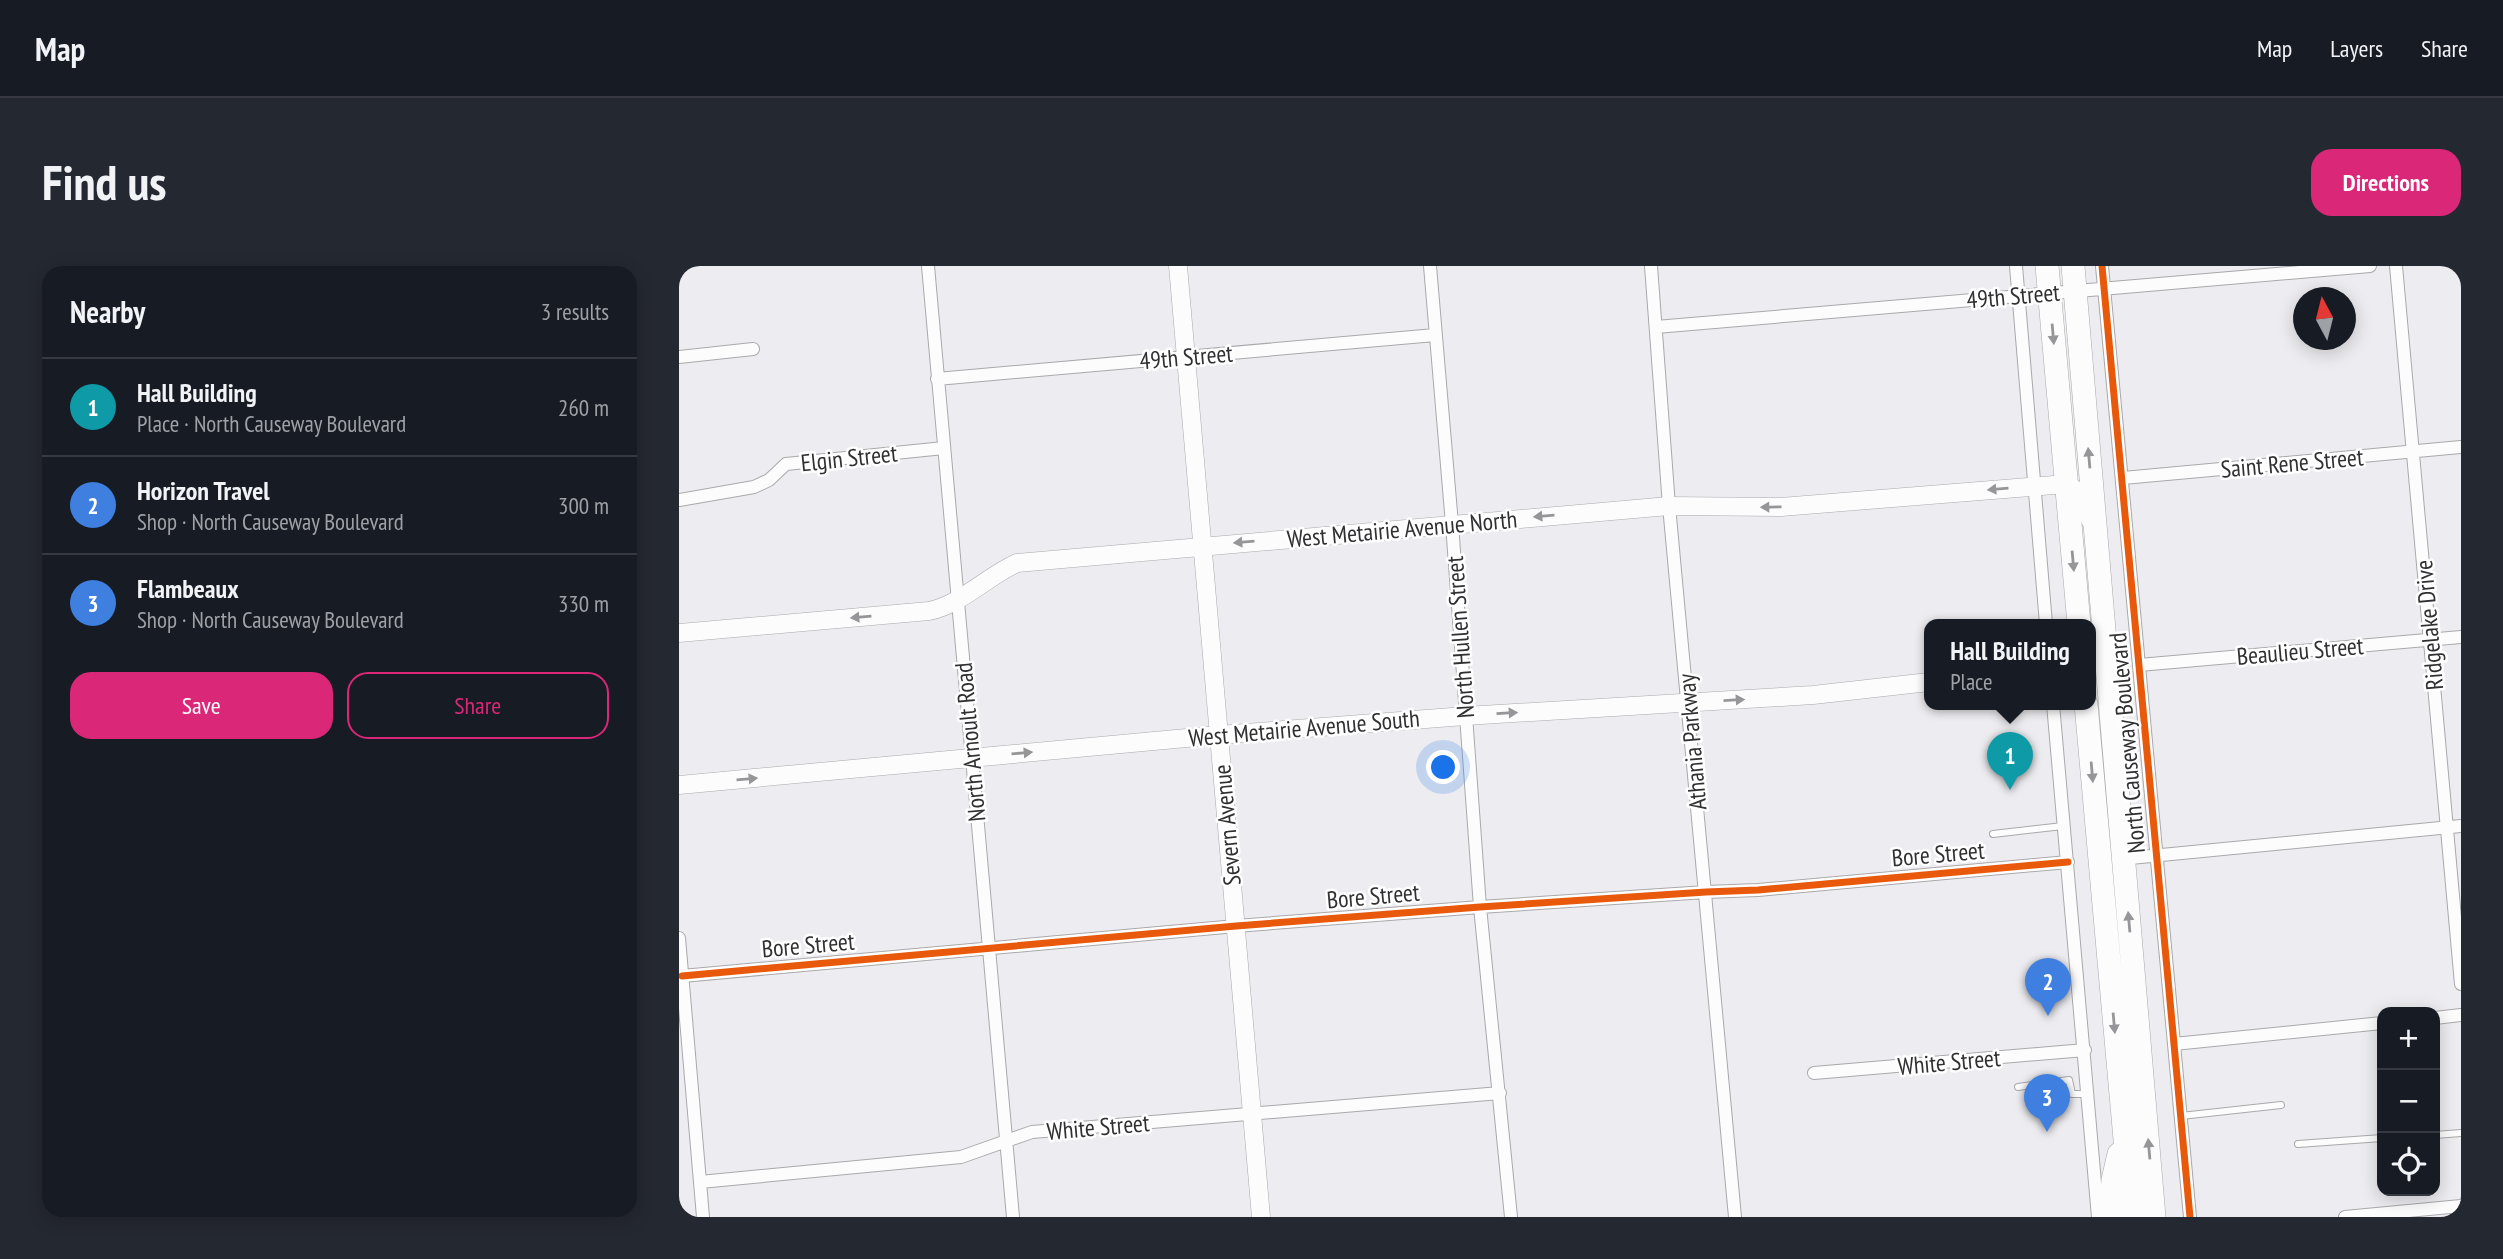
<!DOCTYPE html>
<html lang="en">
<head>
<meta charset="utf-8">
<style>
  body { margin:0; font-family:"PT Sans Narrow",sans-serif; background:#242831; color:#f1f3f6 }
  .controls { position:absolute; right:21px; bottom:21px; display:grid; overflow:hidden; border-radius:14px; box-shadow:0 4px 18px #0003 }
  .controls button { width:63px; height:63px; display:grid; place-items:center; padding:0; border:0; border-bottom:2px solid #363941; background:#171b24; color:#f1f3f6; font:35px sans-serif }
  .compass { position:absolute; left:1614px; top:21px; width:63px; height:63px; border-radius:50%; background:#171b24; box-shadow:0 4px 18px #0003; rotate:353deg }
  .you { position:absolute; left:765px; top:502px; width:24px; height:24px; margin:-18px; border:5px solid #fff; border-radius:50%; background:#1a73e8; box-shadow:0 0 0 10px #1a73e833 }
  .badge { display:grid; place-items:center; width:46px; height:46px; border-radius:50%; background:#db2777; color:#fff; font-size:23px; font-weight:700 }
  .pin { position:absolute; translate:-50% -58px; filter:drop-shadow(0 2px 4px #0008) }
  .pin::after { content:''; position:absolute; top:37px; width:24px; height:21px; background:inherit; clip-path:polygon(0 0,100% 0,50% 100%) }
  .popup { position:absolute; left:1245px; top:353px; width:172px; height:91px; box-sizing:border-box; display:grid; place-content:center; border-radius:14px; background:#171b24; filter:drop-shadow(0 2px 5px #0005); font-size:23px; white-space:nowrap; color:#9ea1a6 }
  .popup b { font-size:26px; color:#f1f3f6 }
  .popup::after { content:''; position:absolute; left:50%; top:100%; margin-left:-14px; border:14px solid transparent; border-top-color:#171b24 }
  .list { margin:0; padding:0; list-style:none }
  h2 { display:flex; justify-content:space-between; align-items:center; height:91px; margin:0; padding:0 28px; font-size:30px }
  h2 small { font-size:23px; font-weight:400; color:#9ea1a6 }
  .list li { display:grid; grid-template-columns:46px 1fr auto; gap:21px; align-items:center; box-sizing:border-box; height:98px; padding:0 28px; border-top:2px solid #363941 }
  .list b { display:block; font-size:26px; white-space:nowrap }
  .list p { margin:0; font-size:23px; white-space:nowrap; color:#9ea1a6 }
  .list em { font-size:23px; font-style:normal; color:#9ea1a6 }
  .actions { display:flex; gap:14px; padding:21px 28px }
  .actions a { flex:1; padding:16px 0; border:2px solid #db2777; border-radius:21px; text-align:center; font-size:24px; color:#db2777 }
  .actions .main { background:#db2777; color:#fff }
  .icon { flex:none; width:38px; height:38px; fill:none; stroke:currentColor; stroke-width:2; stroke-linecap:round; stroke-linejoin:round }
  .map { position:relative; flex:none; width:1782px; height:951px; overflow:hidden; border-radius:21px }
  header { display:flex; align-items:center; gap:42px; box-sizing:border-box; height:98px; padding:0 35px; background:#171b24; border-bottom:2px solid #363941 }
  header strong { font-size:33px }
  nav { display:flex; gap:38px; margin-inline-start:auto; font-size:24px }
  .intro { display:flex; align-items:center; justify-content:space-between; box-sizing:border-box; height:168px; padding:0 42px }
  h1 { margin:0; font-size:49px }
  .button { padding:18px 32px; border-radius:21px; background:#db2777; color:#fff; font-size:24px; font-weight:700 }
  main { display:flex; gap:42px; padding:0 42px }
  aside { flex:1; background:#171b24; border-radius:21px; box-shadow:0 4px 18px #0003 }
  .map>svg:first-child { display:block }
  .lines { fill:none; stroke-linecap:round; stroke-linejoin:round }
  .lane-casing { stroke:#a9a9ab; stroke-width:8 }
  .street-casing { stroke:#a9a9ab; stroke-width:14 }
  .secondary-casing { stroke:#a9a9ab; stroke-width:19 }
  .highway-casing { stroke:#a9a9ab; stroke-width:24 }
  .lane { stroke:#fcfcfd; stroke-width:6 }
  .street { stroke:#fcfcfd; stroke-width:12 }
  .secondary { stroke:#fcfcfd; stroke-width:18 }
  .highway { stroke:#fcfcfd; stroke-width:23 }
  .cycleway-casing { stroke:#fff; stroke-width:11 }
  .cycleway { stroke:#e8590c; stroke-width:7 }
  .oneway { fill:#969698 }
  .labels { text-anchor:middle; dominant-baseline:central; stroke-width:5; stroke-linejoin:round; paint-order:stroke }
  .street-label { font-size:24px; fill:#303032; stroke:#fff }
</style>
</head>
<body>
<header>
<strong>Map</strong>
<nav><a>Map</a><a>Layers</a><a>Share</a></nav>
</header>
<div class="intro"><h1>Find us</h1><a class="button">Directions</a></div>
<main>
<aside>
<h2>Nearby<small>3 results</small></h2>
<ul class="list">
<li><span class="badge" style="background:#0f9aa8">1</span><div><b>Hall Building</b><p>Place · North Causeway Boulevard</p></div><em>260 m</em></li>
<li><span class="badge" style="background:#3f7fe0">2</span><div><b>Horizon Travel</b><p>Shop · North Causeway Boulevard</p></div><em>300 m</em></li>
<li><span class="badge" style="background:#3f7fe0">3</span><div><b>Flambeaux</b><p>Shop · North Causeway Boulevard</p></div><em>330 m</em></li>
</ul>
<div class="actions"><a class="main">Save</a><a>Share</a></div>
</aside>
<div class="map">
<svg width="1782" height="951" viewBox="0 0 1782 951">
  <rect width="100%" height="100%" fill="#edecf0"/>
  <g class="lines">
    <g class="lane-casing">
      <path id="lane" d="M1314,568l70,-8
        M1339,821l51,-7 3,14h14
        M1502,850l100,-11
        M1756,869l26,-2
        M1619,878l84,-6"/>
    </g>
    <g class="street-casing">
      <path id="street" d="M249,0l85,951
        M751,0l22,258 28,383 31,310
        M972,0l18,240 66,711
        M1337,0l30,358
        M1423,0l88,951
        M1717,0l65,718
        M977,61l714,-61
        M0,91l74,-8
        M258,113l498,-44
        M1444,212l338,-31
        M0,234l75,-13 15,-7 17,-16 158,-16
        M1460,399l322,-28
        M1374,438l45,513
        M1441,593l341,-33
        M0,672l24,279
        M3,710l554,-50 244,-19 226,-15 52,-2 310,-28
        M1756,752l26,-3
        M1495,778l208,-21
        M1135,807l271,-23
        M21,916l261,-25 71,-25 468,-39
        M1666,951l116,-11"/>
    </g>
    <g class="secondary-casing">
      <path id="secondary" d="M499,0l83,951
        M0,367l250,-22c33,-7 57,-34 88,-48l652,-57 112,1 286,-23c14,7 19,21 23,36
        M0,519l540,-50 246,-19 348,-21 116,-13"/>
    </g>
    <g class="highway-casing">
      <path id="highway" d="M1368,0l32,358
        M1394,0l81,951
        M1407,438l46,513
        M1431,951l3,-37 6,-26"/>
    </g>
    <use href="#lane" class="lane"/>
    <use href="#street" class="street"/>
    <use href="#secondary" class="secondary"/>
    <use href="#highway" class="highway"/>
    <g class="cycleway-casing">
      <path id="cycleway" d="M1423,0l88,951
        M3,710l554,-50 244,-19 226,-15 52,-2 310,-28"/>
    </g>
    <use href="#cycleway" class="cycleway"/>
  </g>
  <defs><path id="oneway-solid" d="M-6-.8H1V-3.2L6.5 0L1 3.2V.8H-6Z" transform="scale(1.75)"/></defs>
  <g class="oneway">
    <use href="#oneway-solid" transform="translate(1374 68) rotate(85)"/>
    <use href="#oneway-solid" transform="translate(1410 192) rotate(-95)"/>
    <use href="#oneway-solid" transform="translate(1319 223) rotate(175)"/>
    <use href="#oneway-solid" transform="translate(1092 241) rotate(179)"/>
    <use href="#oneway-solid" transform="translate(865 250) rotate(175)"/>
    <use href="#oneway-solid" transform="translate(565 276) rotate(175)"/>
    <use href="#oneway-solid" transform="translate(1394 295) rotate(85)"/>
    <use href="#oneway-solid" transform="translate(182 351) rotate(175)"/>
    <use href="#oneway-solid" transform="translate(1055 434) rotate(-3)"/>
    <use href="#oneway-solid" transform="translate(828 447) rotate(-3)"/>
    <use href="#oneway-solid" transform="translate(343 487) rotate(-5)"/>
    <use href="#oneway-solid" transform="translate(1413 506) rotate(85)"/>
    <use href="#oneway-solid" transform="translate(68 513) rotate(-5)"/>
    <use href="#oneway-solid" transform="translate(1450 656) rotate(-95)"/>
    <use href="#oneway-solid" transform="translate(1435 757) rotate(85)"/>
    <use href="#oneway-solid" transform="translate(1470 883) rotate(-95)"/>
  </g>
  <g class="labels">
    <g class="street-label">
      <text transform="translate(1334 30) rotate(-5)">49th Street</text>
      <text transform="translate(507 91) rotate(-5)">49th Street</text>
      <text transform="translate(170 192) rotate(-6)">Elgin Street</text>
      <text transform="translate(1613 197) rotate(-5)">Saint Rene Street</text>
      <text transform="translate(723 263) rotate(-5)">West Metairie Avenue North</text>
      <text transform="translate(1750 359) rotate(-95)">Ridgelake Drive</text>
      <text transform="translate(781 371) rotate(-94)">North Hullen Street</text>
      <text transform="translate(1621 385) rotate(-5)">Beaulieu Street</text>
      <text transform="translate(625 462) rotate(-5)">West Metairie Avenue South</text>
      <text transform="translate(291 476) rotate(-95)">North Arnoult Road</text>
      <text transform="translate(1013 476) rotate(-95)">Athania Parkway</text>
      <text transform="translate(1448 477) rotate(-95)">North Causeway Boulevard</text>
      <text transform="translate(548 559) rotate(-95)">Severn Avenue</text>
      <text transform="translate(1259 588) rotate(-5)">Bore Street</text>
      <text transform="translate(694 630) rotate(-5)">Bore Street</text>
      <text transform="translate(129 679) rotate(-5)">Bore Street</text>
      <text transform="translate(1270 796) rotate(-5)">White Street</text>
      <text transform="translate(419 861) rotate(-5)">White Street</text>
    </g>
  </g>
</svg>
<div class="controls">
<button>+</button>
<button>−</button>
<button><svg class="icon" aria-label="locate" viewBox="0 0 24 24"><circle cx="12" cy="12" r="6"/><path d="M12 2v4M12 18v4M2 12h4M18 12h4"/></svg></button>
</div>
<svg class="compass" viewBox="-18 -18 36 36"><path d="M0-13l5 13h-10z" fill="#e53935"/><path d="M0 13l5-13h-10z" fill="#9ea1a6"/></svg>
<div class="you"></div>
<div class="pin badge" style="left:1331px;top:524px;background:#0f9aa8">1</div>
<div class="popup"><b>Hall Building</b>Place</div>
<div class="pin badge" style="left:1369px;top:750px;background:#3f7fe0">2</div>
<div class="pin badge" style="left:1368px;top:866px;background:#3f7fe0">3</div>
</div>
</main>
</body>
</html>
